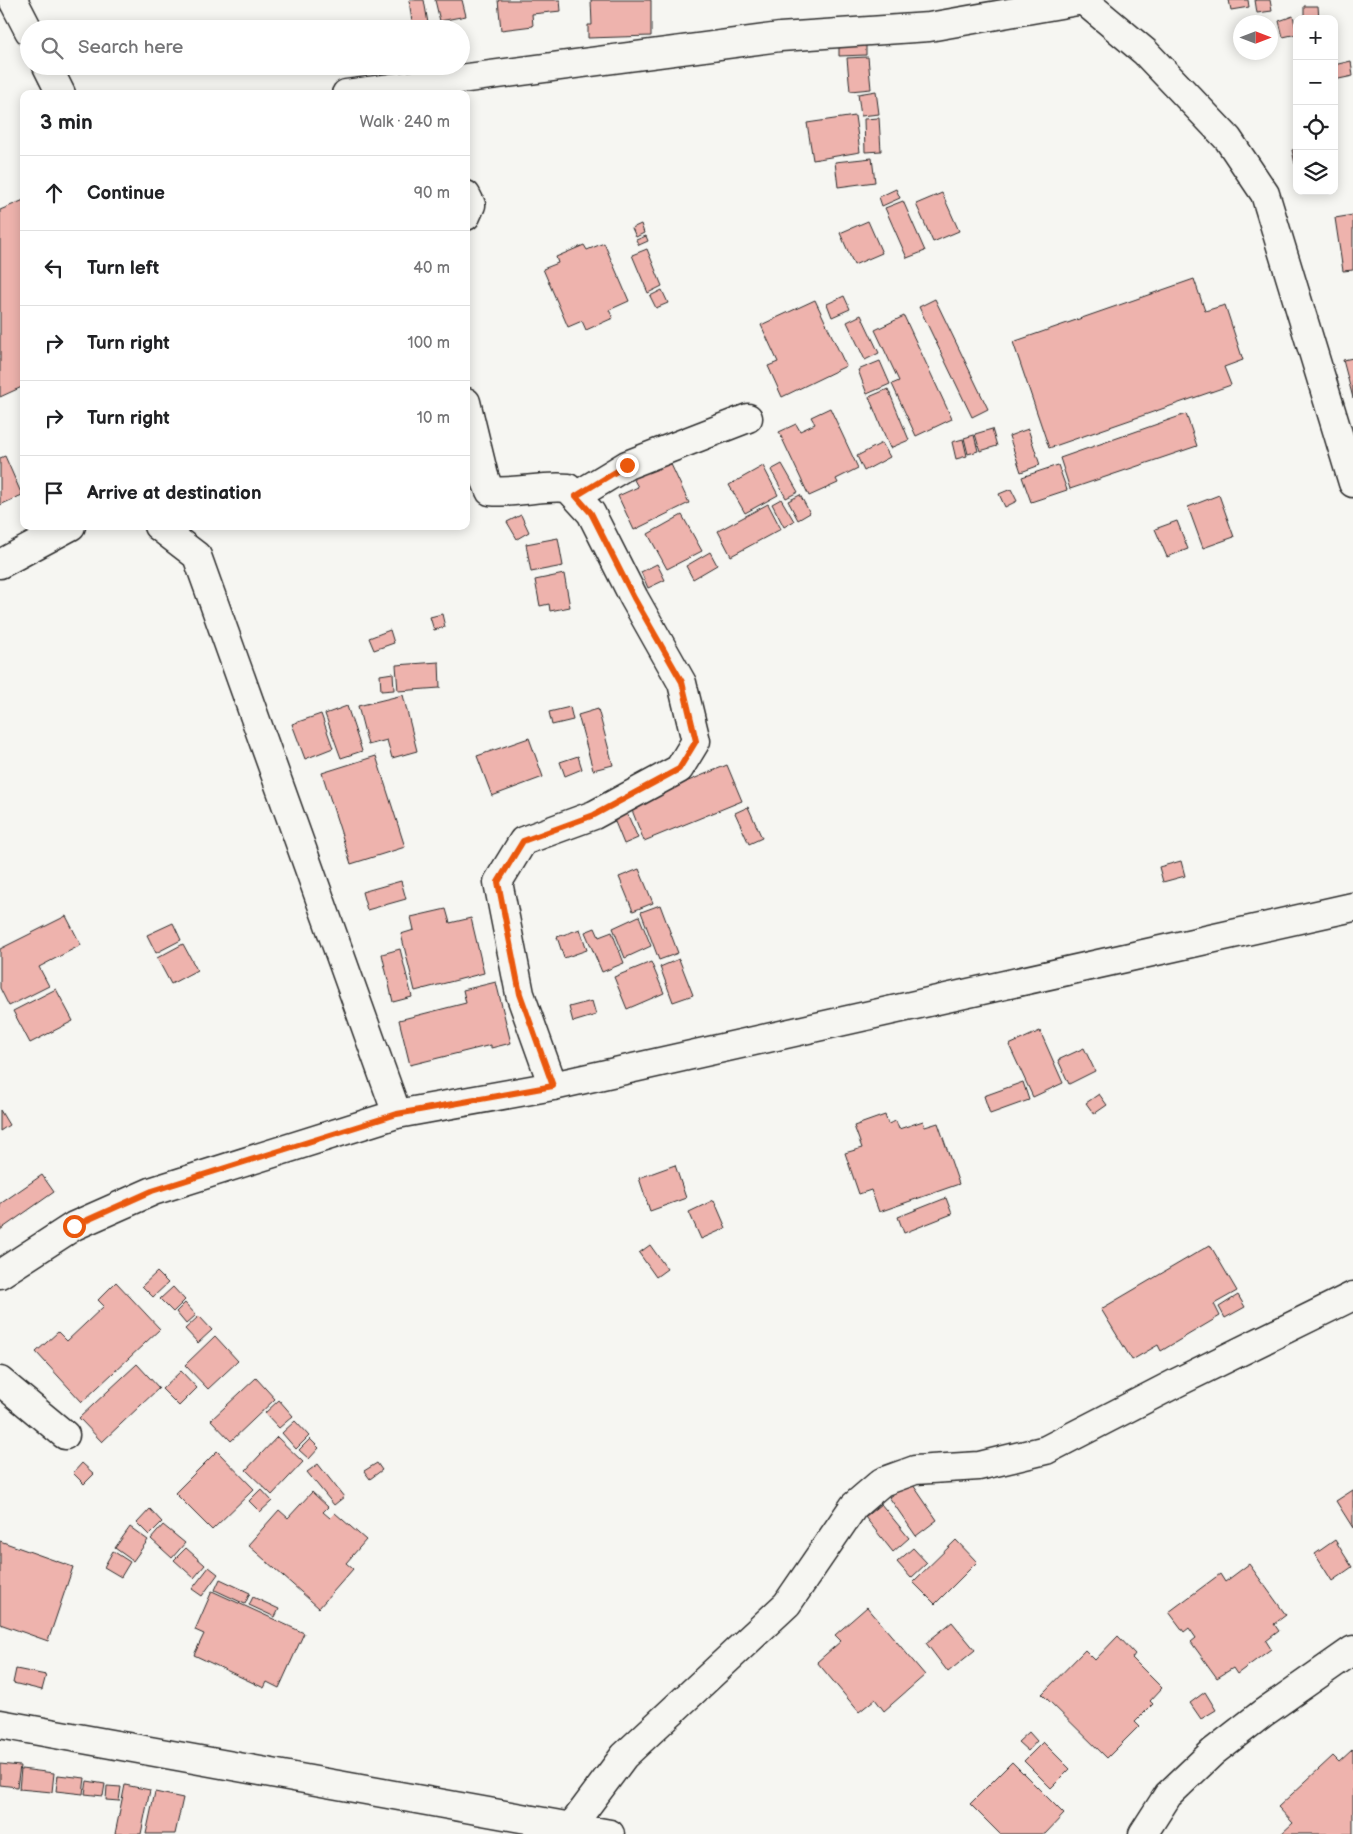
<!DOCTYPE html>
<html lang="en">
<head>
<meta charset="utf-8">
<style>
  body { margin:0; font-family:"Balsamiq Sans",sans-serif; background:#f6f6f6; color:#202124 }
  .controls { position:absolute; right:15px; top:15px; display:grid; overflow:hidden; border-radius:10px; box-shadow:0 2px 12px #0003 }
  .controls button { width:45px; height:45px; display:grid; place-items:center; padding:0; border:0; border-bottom:1px solid #e0e0e0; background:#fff; color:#202124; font:25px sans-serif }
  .compass { position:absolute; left:1233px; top:15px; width:45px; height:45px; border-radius:50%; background:#fff; box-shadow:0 2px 12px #0003; rotate:90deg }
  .stop { position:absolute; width:15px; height:15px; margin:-11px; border:4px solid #ea580c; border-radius:50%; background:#fff }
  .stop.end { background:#ea580c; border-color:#fff; box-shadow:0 1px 5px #0008 }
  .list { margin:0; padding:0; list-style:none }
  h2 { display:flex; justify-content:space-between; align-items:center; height:65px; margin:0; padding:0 20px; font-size:21px }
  h2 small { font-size:16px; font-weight:400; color:#757577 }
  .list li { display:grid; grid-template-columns:32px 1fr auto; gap:15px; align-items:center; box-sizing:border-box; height:75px; padding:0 20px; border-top:1px solid #e0e0e0 }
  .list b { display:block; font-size:19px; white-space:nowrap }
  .list em { font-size:16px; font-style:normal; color:#757577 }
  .icon { flex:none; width:28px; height:28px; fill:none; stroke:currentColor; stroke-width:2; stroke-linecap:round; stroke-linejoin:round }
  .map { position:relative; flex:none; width:1353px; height:1834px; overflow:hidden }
  .search { position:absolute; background:#fff; box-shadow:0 2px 12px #0003; left:20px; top:20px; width:450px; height:55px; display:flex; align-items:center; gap:12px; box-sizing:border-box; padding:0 18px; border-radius:28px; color:#757577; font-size:19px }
  .panel { position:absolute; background:#fff; box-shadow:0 2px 12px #0003; left:20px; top:90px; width:450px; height:440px; border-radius:10px }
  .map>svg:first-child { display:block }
  .building { fill:#eeb3ad; stroke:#2b2b2b }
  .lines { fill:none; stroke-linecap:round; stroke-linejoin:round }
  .minor-casing { stroke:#2b2b2b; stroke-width:31 }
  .minor { stroke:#f6f6f2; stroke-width:28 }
  .route { stroke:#ea580c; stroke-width:6 }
</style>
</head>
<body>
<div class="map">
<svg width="1353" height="1834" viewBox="0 0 1353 1834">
  <rect width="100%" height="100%" fill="#f6f6f2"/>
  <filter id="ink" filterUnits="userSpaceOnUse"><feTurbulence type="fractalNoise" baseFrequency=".02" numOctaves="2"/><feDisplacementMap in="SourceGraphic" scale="10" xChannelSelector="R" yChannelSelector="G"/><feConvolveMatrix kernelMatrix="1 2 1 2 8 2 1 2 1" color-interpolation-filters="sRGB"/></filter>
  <g filter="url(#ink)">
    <path class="building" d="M409,0h15l5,29h-16z
      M435,0h27l4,16 -26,5z
      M498,0h62l1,11 -29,3 1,12 -32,4z
      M591,0h60v36l-63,2v-13h4z
      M1229,0h19l1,7 -18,3z
      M1255,0h15l2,11 -15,2z
      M1304,6h14l1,13h-15z
      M1293,16l4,18 -14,3 -4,-16z
      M866,44v11l-27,1v-11z
      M868,57l3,32 -21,2 -3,-33z
      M1351,61l2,15 -19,4v-15z
      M876,91l3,23 -18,2 -3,-22z
      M855,116l5,36 -47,8 -6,-37z
      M879,118l2,33 -16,1 -1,-33z
      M1297,149v14l-2,1 -3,-14z
      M872,158l3,24 -37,5 -3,-25z
      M896,189l4,9 -18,8 -3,-9z
      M942,193l17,38 -26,11 -17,-38z
      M24,200v186l-24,11v-187z
      M903,201l22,50 -18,7 -22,-50z
      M1353,215v55l-10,1 -8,-53z
      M868,221l14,32 -28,12 -14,-32z
      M641,224l3,9 -8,4 -4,-9z
      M646,236l2,5 -9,4 -3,-5z
      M604,243l25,58 -20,9 4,8 -27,12 -4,-9 -14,6 -25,-58 15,-6 -2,-6 28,-12 3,5z
      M647,249l15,37 -14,7 -16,-38z
      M1194,279l11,32 20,-6 18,55 -19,7 7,18 -182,63 -36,-106z
      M662,290l6,13 -12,5 -6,-12z
      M844,296l6,13 -18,8 -5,-13z
      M935,299l53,110 -16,8 -53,-110z
      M815,300l31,66 -64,31 -14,-31 10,-4 -17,-37z
      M861,315l18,38 -14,7 -18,-38z
      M904,316l48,103 -36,17 -24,-52 7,-3 -24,-51z
      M1353,358v40l-10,-38z
      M880,361l10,23 -23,10 -9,-24z
      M888,389l21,51 -19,8 -21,-51z
      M830,408l28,60 -22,11 2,4 -29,13 -30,-64 17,-8 4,7 15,-7 -4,-7z
      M1186,414l11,32 -127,43 -10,-31z
      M992,429l5,17 -17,5 -5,-17z
      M1028,429l12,36 -19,7 -12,-36z
      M974,435l4,16 -10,3 -4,-16z
      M963,439l4,17 -11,3 -4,-17z
      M882,443l8,14 -26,14 -7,-15z
      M5,456l17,39 -22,10v-47z
      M669,460l20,43 -55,27 -16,-34 20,-9 -5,-9z
      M782,464l16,28 -12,6 -15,-28z
      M1058,465l9,25 -36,12 -9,-25z
      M763,466l15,29 -33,18 -16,-28z
      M1011,489l6,12 -12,6 -6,-13z
      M800,495l10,18 -12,7 -10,-19z
      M1219,495l15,42 -31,11 -15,-41z
      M781,499l13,22 -10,6 -12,-23z
      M768,504l13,25 -50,27 -13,-25z
      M521,515l8,17 -12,7 -10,-17z
      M682,515l20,36 -35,18 -19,-35z
      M1177,521l11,28 -21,8 -12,-28z
      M558,538l5,28 -32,6 -5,-28z
      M710,552l7,13 -24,14 -7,-13z
      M657,564l8,16 -17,8 -7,-16z
      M564,574l6,33 -20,4 -1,-7 -9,2 -5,-26z
      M442,614l3,13 -11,3 -4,-13z
      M390,630l4,13 -20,7 -5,-12z
      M439,662l1,26 -42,3 -2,-26z
      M393,673l1,17 -13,1 -1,-16z
      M403,695l14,56 -25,7 -5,-18 -19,5 -10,-39z
      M347,706l15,45 -21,7 -16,-44z
      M570,707l3,13 -21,5 -3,-13z
      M598,709l15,56 -20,5 -15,-55z
      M321,714l12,34 -28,11 -13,-35z
      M529,738l14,39 -51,19 -15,-40z
      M376,756l29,91 -54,17 -29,-91z
      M578,756l4,13 -17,7 -5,-14z
      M727,765l15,36 -98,40 -14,-36z
      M748,807l14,31 -13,6 -14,-31z
      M626,811l12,27 -14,6 -11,-27z
      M1181,861l4,15 -22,6 -4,-15z
      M639,869l14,34 -20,8 -14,-34z
      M401,881l5,18 -39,11 -5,-18z
      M660,905l18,48 -19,7 -18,-48z
      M446,909l4,14 21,-5 13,55 -69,18 -14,-57 13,-4 -3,-13z
      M66,916l15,29 -42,22 10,19 -40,20 -9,-18v-39z
      M639,916l12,30 -26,12 -12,-30z
      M173,923l8,17 -25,13 -9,-18z
      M595,928l4,9 13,-5 12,31 -22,9 -17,-40z
      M580,929l7,21 -23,8 -7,-21z
      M183,944l14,26 -26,14 -14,-26z
      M400,949l12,48 -19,5 -11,-48z
      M679,959l14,36 -20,7 -13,-35z
      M651,962l13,31 -37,16 -13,-32z
      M496,982l15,61 -20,5v-3l-81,20 -11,-45 67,-17 -3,-13z
      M56,989l17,32 -43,22 -17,-32z
      M592,1001l4,14 -23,7 -4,-15z
      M1040,1031l23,52 -30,14 -24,-52z
      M1084,1048l11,23 -26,13 -11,-24z
      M1023,1082l6,18 -39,14 -6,-18z
      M1099,1094l8,11 -13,9 -8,-11z
      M0,1110l9,15 -9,6z
      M885,1115l3,9 8,-3 3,8 24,-8 2,6 13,-4 21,61 -80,28 -8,-22 -12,4 -14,-41 17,-5 -8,-22z
      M675,1165l11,33 -36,13 -11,-33z
      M42,1175l12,17 -54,38v-26z
      M946,1198l6,16 -48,19 -6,-16z
      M714,1200l12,28 -25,11 -12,-27z
      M650,1245l17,24 -11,8 -17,-24z
      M1210,1245l27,46 -23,13 6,12 -59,35 -3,-6 -26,15 -31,-51z
      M157,1272l11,11 -15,14 -11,-11z
      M116,1282l44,47 -78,73 -46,-50 22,-20 9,9 37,-35 -6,-6z
      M173,1287l12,13 -12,12 -13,-13z
      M1238,1295l7,12 -20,11 -6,-11z
      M185,1303l11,12 -10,9 -10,-12z
      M199,1316l13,14 -14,13 -13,-14z
      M215,1336l23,25 -30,28 -23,-24z
      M137,1364l22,24 -57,54 -23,-24z
      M181,1371l16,17 -18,18 -17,-17z
      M256,1378l19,21 -44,42 -20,-21z
      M279,1400l14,16 -14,12 -14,-15z
      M295,1421l14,15 -13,13 -14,-16z
      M277,1437l26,25 -31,33 -26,-25z
      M310,1439l9,9 -10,11 -10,-9z
      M217,1451l37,38 -42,41 -37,-37z
      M82,1463l12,11 -10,10 -11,-11z
      M377,1463l5,7 -12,9 -6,-8z
      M318,1464l26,33 -10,8 -27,-33z
      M911,1482l26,38 -21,16 -27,-39z
      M261,1489l11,12 -12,11 -11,-11z
      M1353,1490v38l-17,-27z
      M312,1492l16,15 -5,5 7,6 5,-5 31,27 -20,23 7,6 -34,39 -71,-63 31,-35 9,8z
      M881,1504l28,34 -16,14 -28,-35z
      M150,1509l12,13 -13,13 -12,-12z
      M163,1525l22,18 -13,15 -21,-19z
      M130,1527l18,13 -15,21 -18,-13z
      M956,1540l21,22 -42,42 -22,-22z
      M1335,1540l17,27 -20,14 -17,-27z
      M0,1541l73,26 -25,74 -48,-17z
      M186,1548l19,17 -11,13 -20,-18z
      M913,1548l14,15 -16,15 -14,-16z
      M113,1551l17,11 -9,15 -17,-10z
      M1249,1564l37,51 -12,9 5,7 -13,10 5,8 -34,25 -4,-6 -16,10 -26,-36 5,-4 -7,-10 -5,4 -15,-20 51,-38 5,8z
      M209,1567l9,7 -16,22 -10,-7z
      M220,1579l30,14 -5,11 -30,-14z
      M212,1591l92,42 -25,55 -12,-6 -3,6 -70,-33 10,-21 -9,-4z
      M253,1597l26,12 -4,8 -26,-12z
      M867,1607l58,68 -41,36 -9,-12 -16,13 -42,-50 24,-21 -6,-6z
      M952,1622l23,28 -27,22 -22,-29z
      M1118,1636l17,18 -3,4 30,30 -12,13 3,3 -18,18 4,4 -32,32 -65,-64 43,-44 10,10z
      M16,1669l30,6 -4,15 -29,-7z
      M1205,1692l11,18 -15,9 -11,-16z
      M1029,1732l8,9 -9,10 -10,-9z
      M1043,1742l27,27 -19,19 -27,-27z
      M1353,1749v85h-72l12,-11 -15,-16 55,-51 6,6z
      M1012,1762l52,52 -19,20h-45l-30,-30z
      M0,1764l20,2 -3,21 -17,-2z
      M21,1769l33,4 -2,19 -33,-3z
      M58,1775l27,3 -2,16 -27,-3z
      M87,1781l18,3 -2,12 -18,-2z
      M125,1785l25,5 -9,44h-26z
      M107,1786l14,1 -2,14 -13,-1z
      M155,1792l28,6 -8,36h-29z"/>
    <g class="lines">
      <g class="minor-casing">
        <path id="minor" d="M13,0l16,31
          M1083,0l62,52 83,87 37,55 88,289
          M47,66l14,28
          M346,94l434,-57 149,-10 154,-27
          M466,195l5,10 -5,11
          M466,402l18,74 6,15c26,3 52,-6 78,-3l23,25 43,85 48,85 14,58 -17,28 -85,46 -71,26 -25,41 22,112 33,92
          M576,496l51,-31 121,-47
          M158,526l39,30 200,558
          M0,564l71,-38
          M0,1274l74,-48 79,-35 244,-77 156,-28 800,-179
          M0,1381l65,54
          M0,1724l610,110
          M571,1827l53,-71 163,-152 67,-98 28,-24 33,-12 64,-4 67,-16 132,-68 175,-86
          M1143,1834l25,-39 45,-43 50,-39 90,-63"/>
      </g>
      <use href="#minor" class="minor"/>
    </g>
  </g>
  <g class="lines" filter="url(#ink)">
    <path class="route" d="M74,1226l78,-35 245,-77 156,-28 -33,-92 -22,-112 25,-41 71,-26 85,-46 17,-28 -14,-59 -48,-84 -43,-85 -15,-17 51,-31"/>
  </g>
</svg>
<div class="controls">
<button>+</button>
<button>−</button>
<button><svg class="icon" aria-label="locate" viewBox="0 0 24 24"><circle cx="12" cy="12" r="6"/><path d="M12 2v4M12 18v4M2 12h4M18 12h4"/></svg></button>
<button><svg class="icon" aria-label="layers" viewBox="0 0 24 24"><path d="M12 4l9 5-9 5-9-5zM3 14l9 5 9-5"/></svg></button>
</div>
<svg class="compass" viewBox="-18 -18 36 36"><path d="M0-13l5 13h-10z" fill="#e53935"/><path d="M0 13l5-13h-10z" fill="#757577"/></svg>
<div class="stop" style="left:74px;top:1226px"></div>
<div class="stop end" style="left:627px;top:465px"></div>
<div class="search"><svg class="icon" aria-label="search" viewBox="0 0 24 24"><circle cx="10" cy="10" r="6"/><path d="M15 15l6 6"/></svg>Search here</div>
<section class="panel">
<h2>3 min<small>Walk · 240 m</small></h2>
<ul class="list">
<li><svg class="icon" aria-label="ahead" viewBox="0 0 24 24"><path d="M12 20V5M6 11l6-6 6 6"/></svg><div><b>Continue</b></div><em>90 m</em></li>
<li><svg class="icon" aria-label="left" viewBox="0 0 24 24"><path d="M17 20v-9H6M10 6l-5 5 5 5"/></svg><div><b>Turn left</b></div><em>40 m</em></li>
<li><svg class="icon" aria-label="right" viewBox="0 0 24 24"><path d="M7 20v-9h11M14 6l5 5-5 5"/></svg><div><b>Turn right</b></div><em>100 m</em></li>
<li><svg class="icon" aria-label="right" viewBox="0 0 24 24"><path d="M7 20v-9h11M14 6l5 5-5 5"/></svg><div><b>Turn right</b></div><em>10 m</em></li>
<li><svg class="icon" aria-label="arrive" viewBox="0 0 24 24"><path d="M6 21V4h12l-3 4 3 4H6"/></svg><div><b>Arrive at destination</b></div></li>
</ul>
</section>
</div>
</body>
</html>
